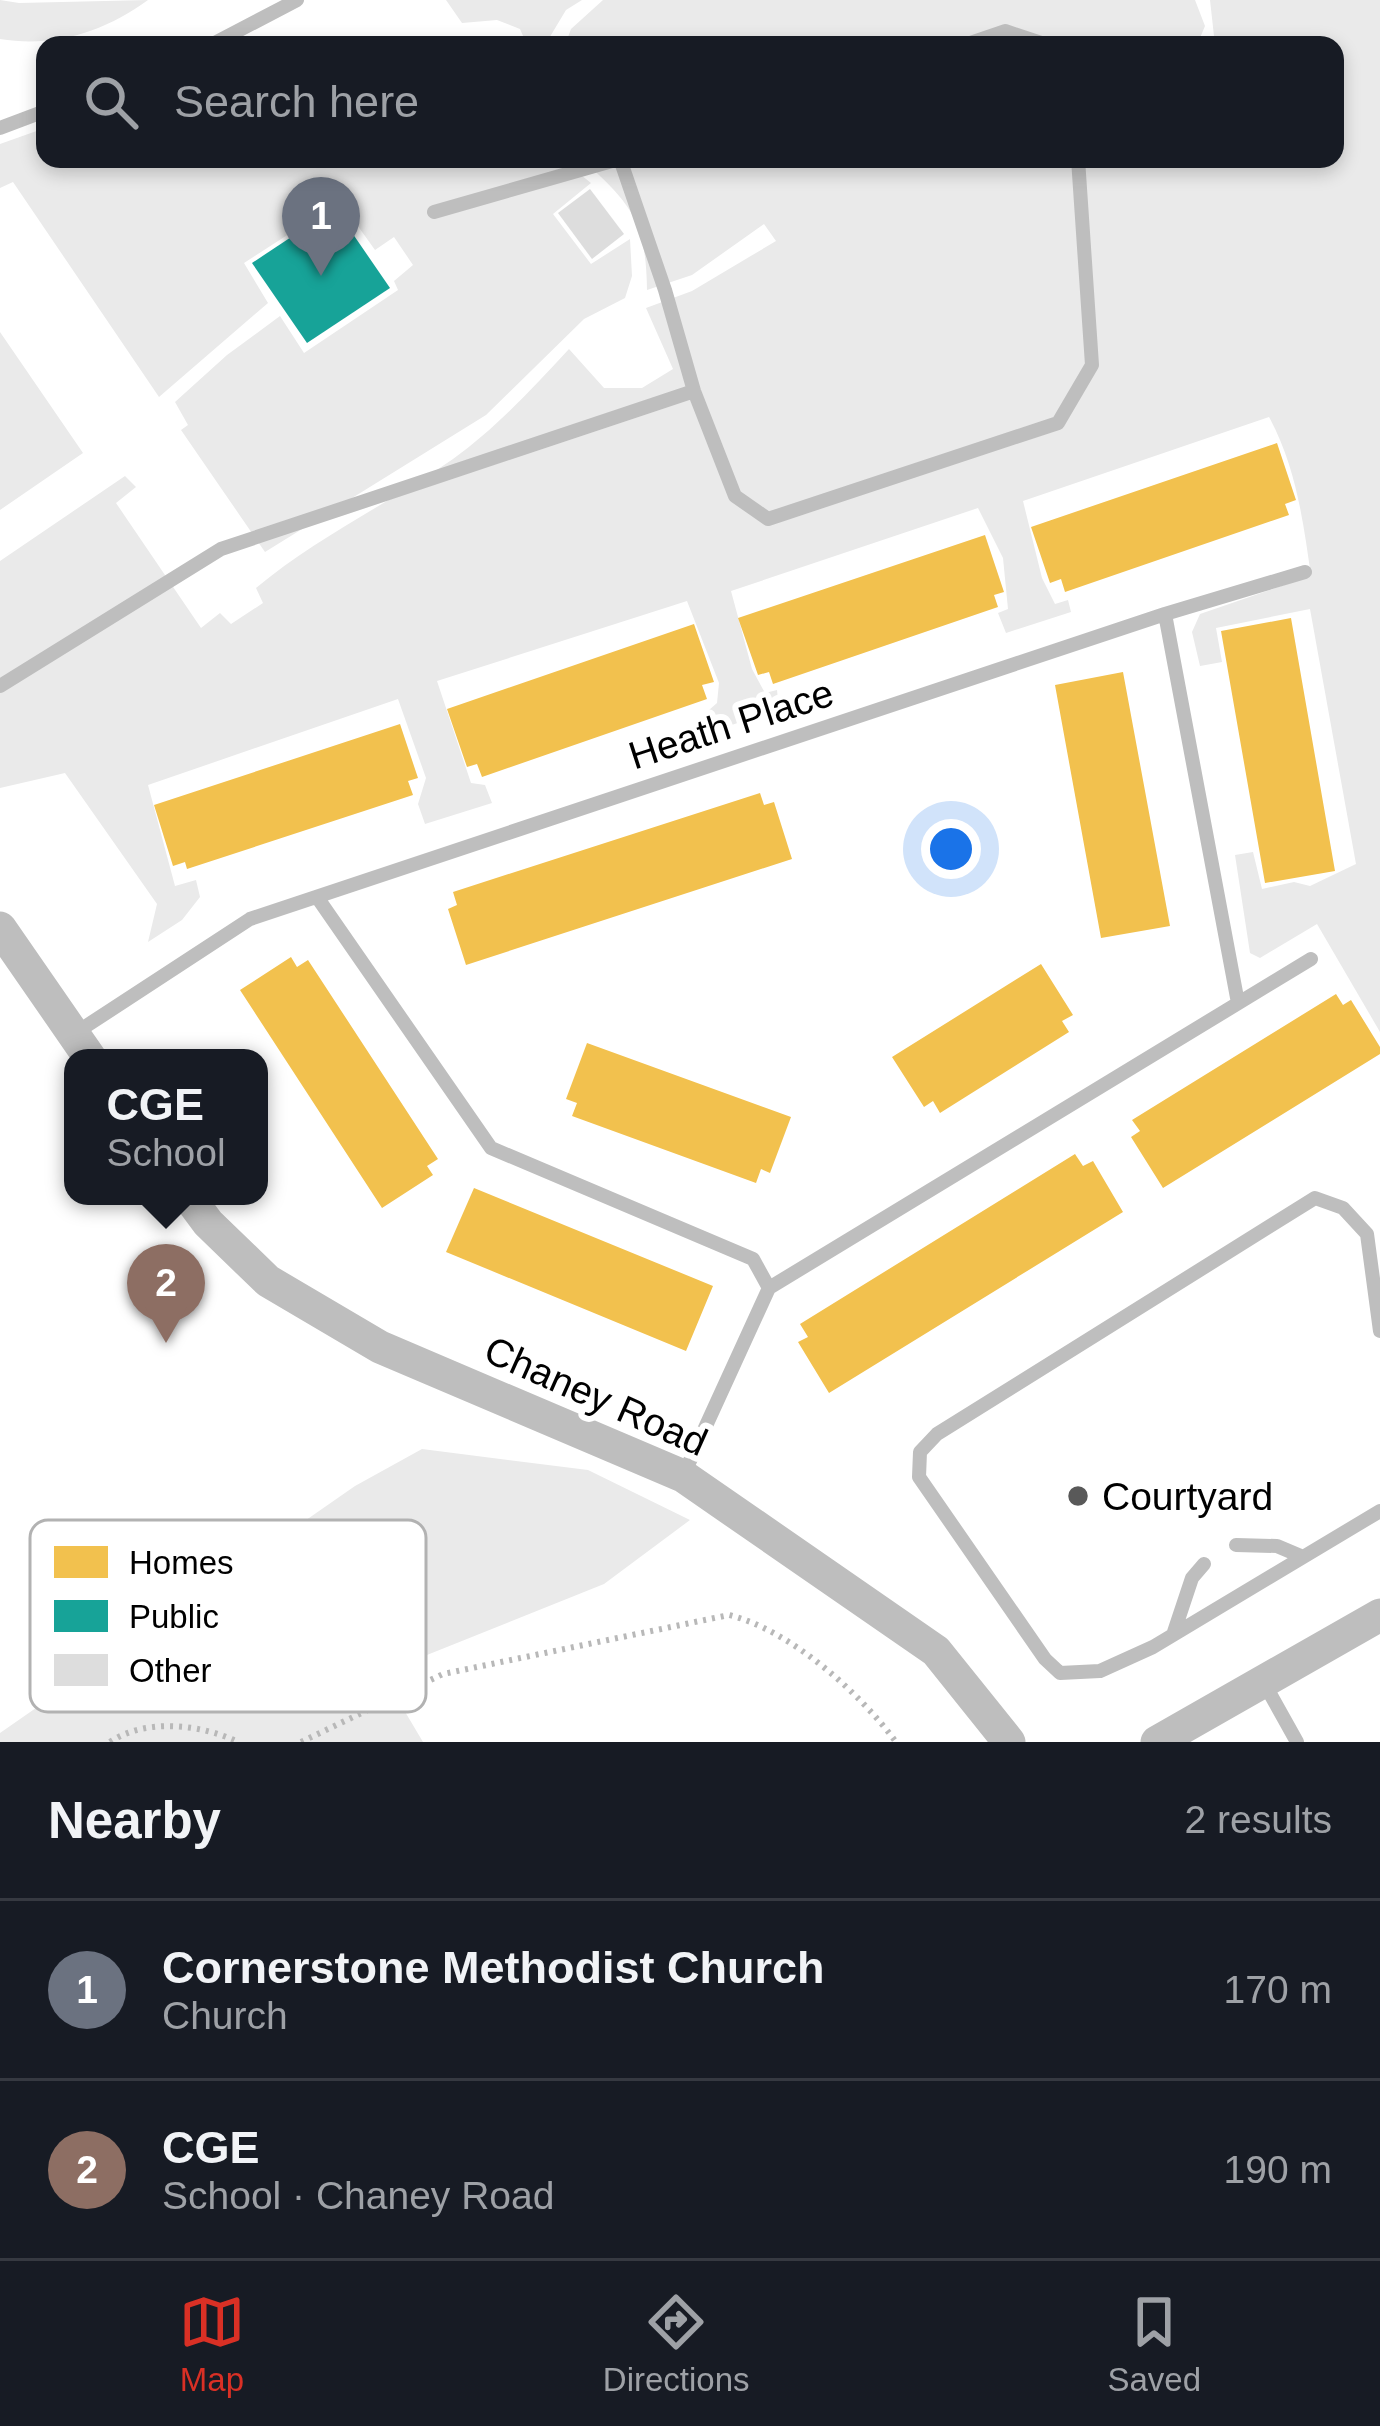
<!DOCTYPE html>
<html lang="en">
<head>
<meta charset="utf-8">
<style>
  body { margin:0; font-family:Arial,sans-serif; background:#20242c; color:#f1f3f6 }
  .you { position:absolute; left:951px; top:849px; width:42px; height:42px; margin:-30px; border:9px solid #fff; border-radius:50%; background:#1a73e8; box-shadow:0 0 0 18px #1a73e833 }
  .badge { display:grid; place-items:center; width:78px; height:78px; border-radius:50%; background:#d93025; color:#fff; font-size:39px; font-weight:700 }
  .pin { position:absolute; translate:-50% -99px; filter:drop-shadow(0 3px 6px #0008) }
  .pin::after { content:''; position:absolute; top:63px; width:42px; height:36px; background:inherit; clip-path:polygon(0 0,100% 0,50% 100%) }
  .popup { position:absolute; left:64px; top:1049px; width:204px; height:156px; box-sizing:border-box; display:grid; place-content:center; border-radius:24px; background:#171b24; filter:drop-shadow(0 3px 9px #0005); font-size:39px; white-space:nowrap; color:#9ea1a6 }
  .popup b { font-size:45px; color:#f1f3f6 }
  .popup::after { content:''; position:absolute; left:50%; top:100%; margin-left:-24px; border:24px solid transparent; border-top-color:#171b24 }
  .list { margin:0; padding:0; list-style:none }
  h2 { display:flex; justify-content:space-between; align-items:center; height:156px; margin:0; padding:0 48px; font-size:51px }
  h2 small { font-size:39px; font-weight:400; color:#9ea1a6 }
  .list li { display:grid; grid-template-columns:78px 1fr auto; gap:36px; align-items:center; box-sizing:border-box; height:180px; padding:0 48px; border-top:3px solid #363941 }
  .list b { display:block; font-size:45px; white-space:nowrap }
  .list p { margin:0; font-size:39px; white-space:nowrap; color:#9ea1a6 }
  .list em { font-size:39px; font-style:normal; color:#9ea1a6 }
  .icon { flex:none; width:66px; height:66px; fill:none; stroke:currentColor; stroke-width:2; stroke-linecap:round; stroke-linejoin:round }
  .map { position:relative; flex:none; width:1380px; height:1742px; overflow:hidden }
  .search { position:absolute; background:#171b24; box-shadow:0 6px 18px #0003; left:36px; right:36px; top:36px; height:132px; display:flex; align-items:center; gap:30px; box-sizing:border-box; padding:0 42px; border-radius:24px; color:#9ea1a6; font-size:45px }
  .sheet { height:516px; background:#171b24 }
  nav { display:flex; justify-content:space-around; align-items:center; box-sizing:border-box; height:168px; border-top:3px solid #363941; background:#171b24; font-size:33px; color:#9ea1a6 }
  nav a { display:grid; justify-items:center; gap:6px }
  nav .on { color:#d93025 }
  .map>svg:first-child { display:block }
  .green { fill:#eaeaea }
  .homes { fill:#f2c14e }
  .public { fill:#17a398 }
  .building { fill:#ddd }
  .lines { fill:none; stroke-linecap:round; stroke-linejoin:round }
  .path { stroke:#b8b8b8; stroke-width:6; stroke-dasharray:3 6; stroke-linecap:butt }
  .service { stroke:#bebebe; stroke-width:14 }
  .tertiary { stroke:#bebebe; stroke-width:33 }
  .poi-dot { fill:#595959; stroke:#fff; stroke-width:4.5 }
  .labels { text-anchor:middle; dominant-baseline:central; stroke-width:12; stroke-linejoin:round; paint-order:stroke }
  .street-label { font-size:39px; fill:#000; stroke:#fff }
  .poi-label { font-size:39px; fill:#000; stroke:#fff; text-anchor:start }
  .key { fill:#fff; stroke:#b2b2b2; stroke-width:3 }
  .key-label { font-size:33px; fill:#000 }
</style>
</head>
<body>
<div class="map">
<svg width="1380" height="1742" viewBox="0 0 1380 1742">
  <rect width="100%" height="100%" fill="#fff"/>
  <path class="green" d="M0,0l19,3 129,-3c-44,32 -94,48 -148,39z
    M446,0h136l-16,10 -21,35h-18l-7,-16 -23,-9 -35,3z
    M603,0h592l10,26 -8,19h-632l6,-16z
    M1210,0h170v1032l-63,-108 -57,34 -10,-5 -15,-98 18,-3 9,37 32,-7 16,4 46,-22 -46,-255 -94,19 6,34 -22,4 -8,-34 8,-18 111,-38c-8,-56 -15,-109 -42,-159l-246,84 19,77 13,26 13,-4 3,12 -65,21 -8,-20 10,-4 -5,-51 -25,-50 -247,83 21,78 13,24 12,-3 2,19 -62,21 -8,-20 8,-7 2,-20 -32,-82 -250,80 34,102 14,2 7,18 -67,21 -7,-20 8,-26 -28,-79 -250,86 27,101 21,-6 4,17 -18,23 -34,22 9,-38 -92,-131 -65,15v-227l125,-85 11,11 -20,16 85,125 19,-15 11,11 32,-21 -7,-15c61,-51 132,-84 197,-129 42,-30 81,-72 116,-110l35,39h38l31,-19 -27,-61 46,-17 84,-50 -12,-17 -72,51 -45,15c-1,-69 -15,-85 -65,-131h753v-114h-120z
    M45,128v31h516l30,24 -38,31 38,50 39,-25 2,37 -7,22 -41,21 -98,96 -221,137 -84,-122 7,-5 -13,-23 52,-47 53,-39 24,37 94,-63 -4,-9 19,-16 -19,-28 -19,13 -35,-49 -96,62 24,40 -109,94 -146,-215 -13,6v-44z
    M0,332l83,121 -83,57z
    M422,1449l166,21 102,50 -86,64 -222,89 41,69h-423v-9l355,-247z"/>
  <path class="homes" d="M1277,443l19,57 -11,4 4,11 -224,77 -4,-13 -11,4 -19,-56z
    M985,535l19,57 -10,3 4,12 -225,77 -4,-12 -11,3 -20,-57z
    M1291,618l44,253 -70,12 -44,-252z
    M694,624l20,58 -12,3 5,14 -225,78 -5,-13 -10,3 -20,-58z
    M1123,672l47,254 -69,12 -46,-253z
    M400,724l18,54 -10,3 5,14 -226,74 -2,-7 -12,4 -19,-61z
    M760,793l4,12 10,-3 18,57 -326,106 -18,-56 9,-4 -4,-13z
    M291,957l6,10 11,-7 130,199 -11,7 6,9 -51,33 -142,-218z
    M1041,964l32,51 -11,6 7,11 -129,81 -7,-12 -9,6 -32,-50z
    M1336,994l7,11 8,-5 29,47v7l-217,134 -32,-51 9,-6 -8,-11z
    M587,1043l204,74 -21,56 -9,-4 -5,14 -184,-67 5,-13 -11,-4z
    M1075,1154l8,12 10,-5 30,51 -294,181 -31,-51 10,-5 -8,-13z
    M474,1188l239,98 -27,65 -240,-99z"/>
  <path class="public" d="M335,208l55,80 -83,55 -55,-80z"/>
  <path class="building" d="M590,189l34,45 -32,25 -34,-46z"/>
  <g class="lines">
    <path class="path" d="M110,1742c35,-24 91,-18 128,0
      M301,1742l142,-68 286,-59c61,15 130,77 167,127"/>
    <path class="service" d="M211,45l86,-45
      M964,45l41,-14 42,14
      M0,128l45,-17
      M620,159l45,131 29,101 41,105 33,23 290,-96 34,-58 -14,-206
      M434,212l185,-53
      M1165,614l73,389
      M0,686l221,-137 473,-158
      M317,897l174,251 262,111 16,29
      M74,1034l176,-115 915,-305 140,-42
      M1380,1331l-13,-97 -24,-26 -28,-10 -378,236 -17,18 -1,25 126,182 15,14 40,-2 53,-24 227,-136
      M683,1476l86,-188 542,-329
      M1236,1545l41,1 26,11
      M1173,1635l19,-57 12,-14
      M1263,1681l34,61"/>
    <path class="tertiary" d="M0,928l90,130
      M188,1196l20,27 60,58 112,66 303,129 253,175 73,91
      M1157,1742l223,-127"/>
  </g>
  <circle class="poi-dot" cx="1078" cy="1496" r="12"/>
  <g class="labels">
    <g class="street-label">
      <text transform="translate(731 724) rotate(-18)">Heath Place</text>
      <text transform="translate(596 1396) rotate(24)">Chaney Road</text>
    </g>
    <g class="poi-label">
      <text x="1102" y="1496">Courtyard</text>
    </g>
  </g>
  <rect x="30" y="1520" width="396" height="192" rx="18" class="key"/>
  <rect x="54" y="1546" width="54" height="32" fill="#f2c14e"/>
  <rect x="54" y="1600" width="54" height="32" fill="#17a398"/>
  <rect x="54" y="1654" width="54" height="32" fill="#ddd"/>
  <g class="key-label">
    <text x="129" y="1574">Homes</text>
    <text x="129" y="1628">Public</text>
    <text x="129" y="1682">Other</text>
  </g>
</svg>
<div class="you"></div>
<div class="pin badge" style="left:321px;top:276px;background:#6b7280">1</div>
<div class="pin badge" style="left:166px;top:1343px;background:#8d6e63">2</div>
<div class="popup"><b>CGE</b>School</div>
<div class="search"><svg class="icon" aria-label="search" viewBox="0 0 24 24"><circle cx="10" cy="10" r="6"/><path d="M15 15l6 6"/></svg>Search here</div>
</div>
<section class="sheet">
<h2>Nearby<small>2 results</small></h2>
<ul class="list">
<li><span class="badge" style="background:#6b7280">1</span><div><b>Cornerstone Methodist Church</b><p>Church</p></div><em>170 m</em></li>
<li><span class="badge" style="background:#8d6e63">2</span><div><b>CGE</b><p>School · Chaney Road</p></div><em>190 m</em></li>
</ul>
</section>
<nav>
<a class="on"><svg class="icon" aria-label="map" viewBox="0 0 24 24"><path d="M3 6l6-2 6 2 6-2v14l-6 2-6-2-6 2zM9 4v14M15 6v14"/></svg>Map</a>
<a><svg class="icon" aria-label="directions" viewBox="0 0 24 24"><path d="M12 3l9 9-9 9-9-9zM9 14v-3h6M13 9l2 2-2 2"/></svg>Directions</a>
<a><svg class="icon" aria-label="saved" viewBox="0 0 24 24"><path d="M7 4h10v16l-5-4-5 4z"/></svg>Saved</a>
</nav>
</body>
</html>
